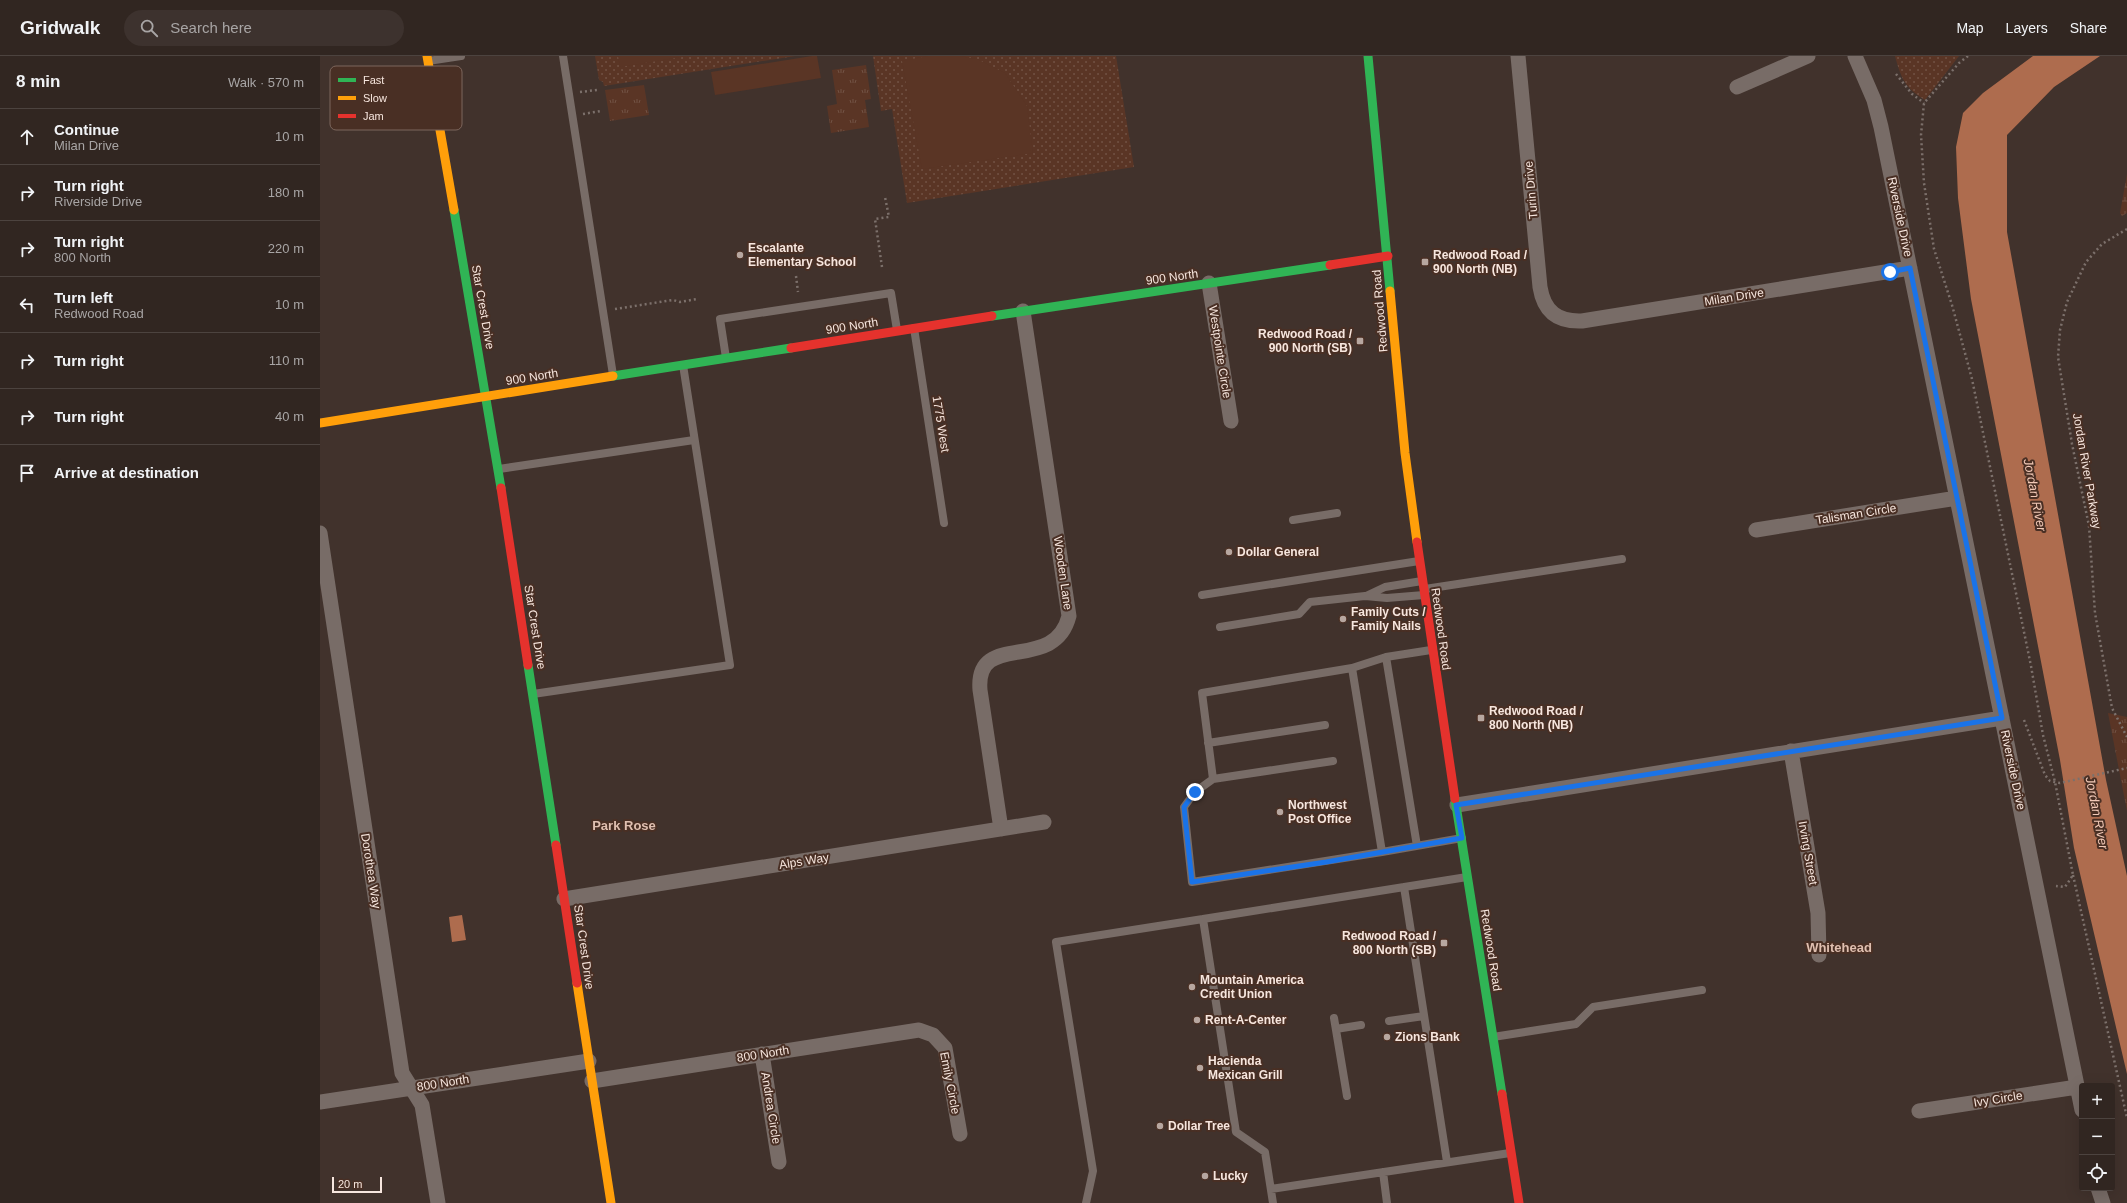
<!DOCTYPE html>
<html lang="en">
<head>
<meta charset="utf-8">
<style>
  body { margin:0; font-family:Arial,sans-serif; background:#3d322e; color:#f1f3f6 }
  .controls { position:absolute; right:12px; bottom:12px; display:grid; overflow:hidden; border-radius:4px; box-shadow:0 4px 16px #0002 }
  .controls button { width:36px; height:36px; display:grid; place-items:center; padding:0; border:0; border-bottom:1px solid #4c433f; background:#312621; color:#f1f3f6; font:20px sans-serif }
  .scale { position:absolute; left:12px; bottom:10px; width:50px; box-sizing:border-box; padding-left:4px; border:2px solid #f7e6de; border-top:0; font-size:11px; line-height:14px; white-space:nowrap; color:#f7e6de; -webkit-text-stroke:3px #492f24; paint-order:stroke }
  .stop { position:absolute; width:12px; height:12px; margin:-9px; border:3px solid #1a73e8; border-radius:50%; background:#fff }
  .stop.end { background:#1a73e8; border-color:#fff; box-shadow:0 1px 4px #0008 }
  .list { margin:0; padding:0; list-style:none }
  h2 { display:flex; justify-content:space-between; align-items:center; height:52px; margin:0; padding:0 16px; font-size:17px }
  h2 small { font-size:13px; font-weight:400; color:#a8a5a5 }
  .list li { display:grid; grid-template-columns:26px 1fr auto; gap:12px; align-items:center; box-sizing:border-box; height:56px; padding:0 16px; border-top:1px solid #4c433f }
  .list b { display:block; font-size:15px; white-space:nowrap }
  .list p { margin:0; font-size:13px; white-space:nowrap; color:#a8a5a5 }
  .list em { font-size:13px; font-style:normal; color:#a8a5a5 }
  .icon { flex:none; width:22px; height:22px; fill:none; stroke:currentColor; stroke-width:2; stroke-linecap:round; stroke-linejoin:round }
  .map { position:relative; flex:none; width:1807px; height:1147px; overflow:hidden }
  header { display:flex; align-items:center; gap:24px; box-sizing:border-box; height:56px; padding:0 20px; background:#312621; border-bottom:1px solid #4c433f }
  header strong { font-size:19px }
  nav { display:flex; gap:22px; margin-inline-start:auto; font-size:14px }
  .search { width:280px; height:36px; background:#3d322e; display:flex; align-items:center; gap:10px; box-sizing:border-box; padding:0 14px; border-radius:22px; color:#a8a5a5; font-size:15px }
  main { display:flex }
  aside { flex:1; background:#312621 }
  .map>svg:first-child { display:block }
  .grass { fill:url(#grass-dots) }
  .wetland { fill:url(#wetland-marsh) }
  .park { fill:url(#park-tufts) }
  .garden { fill:#5a3525 }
  .water { fill:#ae6c4e }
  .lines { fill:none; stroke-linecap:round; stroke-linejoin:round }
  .path { stroke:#7c706b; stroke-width:2.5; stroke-dasharray:2 3; stroke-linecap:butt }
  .lane { stroke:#786c67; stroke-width:8 }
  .street { stroke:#786c67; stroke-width:15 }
  .fast { stroke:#30b455; stroke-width:9 }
  .slow { stroke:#ff9f0a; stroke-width:9 }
  .jam { stroke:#e5322d; stroke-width:9 }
  .route { stroke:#1a73e8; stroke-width:5 }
  .poi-dot { fill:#b7a7a0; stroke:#492f24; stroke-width:1.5 }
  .labels { text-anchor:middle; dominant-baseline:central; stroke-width:4; stroke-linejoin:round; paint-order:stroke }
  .street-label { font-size:12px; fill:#f7e6de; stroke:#492f24 }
  .poi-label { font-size:12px; font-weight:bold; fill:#f7e6de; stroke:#492f24; text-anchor:start }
  .water-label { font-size:13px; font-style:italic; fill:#f2c9b7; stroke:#492f24 }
  .neighbourhood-label { font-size:13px; font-weight:bold; fill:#dfbfb0; stroke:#492f24 }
  .key { fill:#492f24; stroke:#7d665c; stroke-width:1 }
  .key-label { font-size:11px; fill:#f7e6de }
</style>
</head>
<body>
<header>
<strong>Gridwalk</strong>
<div class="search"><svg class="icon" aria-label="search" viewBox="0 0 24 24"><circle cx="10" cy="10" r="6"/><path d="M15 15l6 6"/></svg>Search here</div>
<nav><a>Map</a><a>Layers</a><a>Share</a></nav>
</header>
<main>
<aside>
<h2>8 min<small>Walk · 570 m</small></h2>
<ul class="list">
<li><svg class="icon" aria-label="ahead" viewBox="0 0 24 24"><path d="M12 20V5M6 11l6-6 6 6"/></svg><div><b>Continue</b><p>Milan Drive</p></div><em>10 m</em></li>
<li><svg class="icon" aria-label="right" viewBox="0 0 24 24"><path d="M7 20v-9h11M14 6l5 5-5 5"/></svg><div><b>Turn right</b><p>Riverside Drive</p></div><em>180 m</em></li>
<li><svg class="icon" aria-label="right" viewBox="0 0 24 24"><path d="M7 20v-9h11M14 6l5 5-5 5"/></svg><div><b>Turn right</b><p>800 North</p></div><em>220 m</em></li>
<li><svg class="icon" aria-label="left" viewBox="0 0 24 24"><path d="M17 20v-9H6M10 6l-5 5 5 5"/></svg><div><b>Turn left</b><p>Redwood Road</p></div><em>10 m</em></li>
<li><svg class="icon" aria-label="right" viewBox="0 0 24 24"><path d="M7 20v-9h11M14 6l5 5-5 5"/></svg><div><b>Turn right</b></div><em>110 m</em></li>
<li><svg class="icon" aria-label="right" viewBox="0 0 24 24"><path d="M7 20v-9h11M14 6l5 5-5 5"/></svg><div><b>Turn right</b></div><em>40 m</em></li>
<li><svg class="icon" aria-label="arrive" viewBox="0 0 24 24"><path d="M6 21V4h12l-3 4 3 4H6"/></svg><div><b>Arrive at destination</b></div></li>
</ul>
</aside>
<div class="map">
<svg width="1807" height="1147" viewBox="0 0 1807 1147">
  <defs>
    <pattern id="grass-dots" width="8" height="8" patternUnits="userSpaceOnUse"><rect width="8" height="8" fill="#5a3525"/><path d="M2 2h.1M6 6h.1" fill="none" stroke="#725244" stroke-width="1.8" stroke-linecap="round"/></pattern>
    <pattern id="wetland-marsh" width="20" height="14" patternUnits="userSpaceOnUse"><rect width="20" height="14" fill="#5a3525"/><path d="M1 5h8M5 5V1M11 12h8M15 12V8" fill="none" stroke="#725244"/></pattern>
    <pattern id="park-tufts" width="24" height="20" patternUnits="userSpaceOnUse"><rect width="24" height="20" fill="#5a3525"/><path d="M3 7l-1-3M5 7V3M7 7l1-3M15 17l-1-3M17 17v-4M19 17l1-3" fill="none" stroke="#725244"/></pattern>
  </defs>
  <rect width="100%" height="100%" fill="#41322c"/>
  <path class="grass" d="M275,0h200l-191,30 -1,-4 -4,-2z
    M553,0h243l18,111 -227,36 -15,-94 -11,2z
    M1575,0h64l-34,44c-20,-12 -24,-22 -30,-44z"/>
  <path class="wetland" d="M1807,118v39l-5,3 -2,-3z"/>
  <path class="park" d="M546,9l5,34 -6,1 4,27 -38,6 -4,-27 10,-2 -5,-34z
    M324,29l5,30 -39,6 -5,-31z
    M1788,657l19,4v94z"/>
  <path class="garden" d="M298,0h70l-68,11z
    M492,0h5l4,22 -106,17 -4,-23z
    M608,0h32l17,3 28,14 22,33 6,47 -111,16 -20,-108z"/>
  <path class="water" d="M1713,0h67l-46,31 -47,48v97l99,548 21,96v198l-53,-226 -14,-88 -89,-461 -13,-101 -2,-51 7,-34 20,-20z
    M142,859l4,25 -14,2 -3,-25z"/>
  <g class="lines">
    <path class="path" d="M1648,0l-9,7 -35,40 -3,32 3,48 10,66 18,56 20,74 59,287 12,69 12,47 18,93 -8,12 -9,-1
      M1576,18l16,20 12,9
      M260,36l17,-2
      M263,58l18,-3
      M1807,173l-25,15 -16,18 -19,40 -7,28 -2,27 14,87 17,82 6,87 17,95 15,29
      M562,211l-7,-48 14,-2 -4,-20
      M476,220l2,16
      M295,253l58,-9 7,2 17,-3
      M1704,664l21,55 5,6 10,2 67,-15
      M1753,819l54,243"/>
    <path class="lane" d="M243,0l50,319
      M108,5l33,-5
      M594,272l30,195
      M406,302l-6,-39 171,-26 6,37
      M179,413l195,-29
      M973,464l44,-7
      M1105,533l197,-30
      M882,539l217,-34
      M1046,540l19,-9 37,-6
      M900,571l79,-13 11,-12 55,-6 22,2 37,-3
      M1111,594l-45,7 -34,11 30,184 80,-14
      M1066,601l31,189
      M213,638l197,-29 -47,-300
      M888,687l117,-18
      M1013,705l-120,18 -18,13 -11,15 8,75 190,-30
      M893,723l-11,-86 150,-25
      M1084,831l43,275
      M1014,962l13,78
      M1069,965l35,-5
      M1016,973l25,-4
      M1173,981l83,-13 17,-17 109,-17
      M1063,1116l4,31
      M951,1133l239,-36
      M766,1147l7,-32 -37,-229 147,-23
      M953,1147l-8,-51 -29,-20 -33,-213 264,-42"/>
    <path class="street" d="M1198,0l22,231c4,25 18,35 42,34l328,-53
      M1535,0l19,44 7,27 201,983
      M1417,31l71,-31
      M889,227l22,138
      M1436,474l201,-32
      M0,477l82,540 20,32 16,98
      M1471,695l27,162 1,42
      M1137,749l545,-87
      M681,773l-21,-139c-5,-61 74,-15 89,-74l-46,-305
      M244,843l480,-77
      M442,998l17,108
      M272,1025l327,-51 14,5 12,13 15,86
      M0,1046l269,-41
      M1599,1055l158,-24
      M1778,1132l5,15"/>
    <path class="fast" d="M1048,0l22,235
      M134,154l47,278
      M672,260l338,-51
      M293,320l178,-28
      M208,609l28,180
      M1135,743l47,295"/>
    <path class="slow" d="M107,0l27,154
      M1070,235l15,162 12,89
      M0,367l293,-47
      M257,927l34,220"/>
    <path class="jam" d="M1010,209l58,-9
      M471,292l201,-32
      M181,432l27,177
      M1097,486l38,257
      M236,789l21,138
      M1182,1038l17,109"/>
  </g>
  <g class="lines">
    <path class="route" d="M875,736l-11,15 8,75 134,-20 136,-24 -6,-33 546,-87 -92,-450 -20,4"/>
  </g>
  <g class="poi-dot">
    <circle cx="420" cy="199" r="4"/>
    <rect x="1101" y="202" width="8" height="8" rx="2"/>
    <rect x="1036" y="281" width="8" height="8" rx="2"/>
    <circle cx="909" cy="496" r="4"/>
    <circle cx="1023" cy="563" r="4"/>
    <rect x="1157" y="658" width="8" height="8" rx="2"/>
    <circle cx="960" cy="756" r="4"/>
    <rect x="1120" y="883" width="8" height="8" rx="2"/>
    <circle cx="872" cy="931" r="4"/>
    <circle cx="877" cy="964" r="4"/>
    <circle cx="1067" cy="981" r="4"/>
    <circle cx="880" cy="1012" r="4"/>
    <circle cx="840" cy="1070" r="4"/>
    <circle cx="885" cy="1120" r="4"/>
  </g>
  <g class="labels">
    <g class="street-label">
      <text transform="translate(1211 134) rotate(-95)">Turin Drive</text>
      <text transform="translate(1580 161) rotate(78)">Riverside Drive</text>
      <text transform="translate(852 221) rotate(-8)">900 North</text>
      <text transform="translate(1414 241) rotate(-9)">Milan Drive</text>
      <text transform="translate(163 251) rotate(80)">Star Crest Drive</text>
      <text transform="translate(1060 255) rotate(-95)">Redwood Road</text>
      <text transform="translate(532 270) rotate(-9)">900 North</text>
      <text transform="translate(900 296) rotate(81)">Westpointe Circle</text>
      <text transform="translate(212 321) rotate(-9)">900 North</text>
      <text transform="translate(621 368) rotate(81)">1775 West</text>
      <text transform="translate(1767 415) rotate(80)">Jordan River Parkway</text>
      <text transform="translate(1536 458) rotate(-9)">Talisman Circle</text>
      <text transform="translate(743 517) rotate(82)">Wooden Lane</text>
      <text transform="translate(215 571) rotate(81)">Star Crest Drive</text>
      <text transform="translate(1121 573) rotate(82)">Redwood Road</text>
      <text transform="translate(1693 714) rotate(78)">Riverside Drive</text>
      <text transform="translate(1488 797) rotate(80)">Irving Street</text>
      <text transform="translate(484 805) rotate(-9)">Alps Way</text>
      <text transform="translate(51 815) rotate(81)">Dorothea Way</text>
      <text transform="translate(264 891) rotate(82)">Star Crest Drive</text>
      <text transform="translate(1171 894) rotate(81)">Redwood Road</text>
      <text transform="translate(443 998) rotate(-9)">800 North</text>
      <text transform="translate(123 1027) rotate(-9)">800 North</text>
      <text transform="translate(630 1027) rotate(79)">Emily Circle</text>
      <text transform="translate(1678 1043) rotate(-9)">Ivy Circle</text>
      <text transform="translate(451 1052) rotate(81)">Andrea Circle</text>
    </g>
    <g class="poi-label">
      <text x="428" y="192">Escalante<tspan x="428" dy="14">Elementary School</tspan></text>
      <text x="1113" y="199">Redwood Road /<tspan x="1113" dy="14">900 North (NB)</tspan></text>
      <text x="1032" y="278" text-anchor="end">Redwood Road /<tspan x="1032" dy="14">900 North (SB)</tspan></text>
      <text x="917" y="496">Dollar General</text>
      <text x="1031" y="556">Family Cuts /<tspan x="1031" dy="14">Family Nails</tspan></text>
      <text x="1169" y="655">Redwood Road /<tspan x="1169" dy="14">800 North (NB)</tspan></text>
      <text x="968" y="749">Northwest<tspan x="968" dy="14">Post Office</tspan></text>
      <text x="1116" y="880" text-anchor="end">Redwood Road /<tspan x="1116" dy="14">800 North (SB)</tspan></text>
      <text x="880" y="924">Mountain America<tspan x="880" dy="14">Credit Union</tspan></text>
      <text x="885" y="964">Rent-A-Center</text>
      <text x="1075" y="981">Zions Bank</text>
      <text x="888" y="1005">Hacienda<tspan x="888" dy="14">Mexican Grill</tspan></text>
      <text x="848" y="1070">Dollar Tree</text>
      <text x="893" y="1120">Lucky</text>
    </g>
    <g class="water-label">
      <text transform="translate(1715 439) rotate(79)">Jordan River</text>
      <text transform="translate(1777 757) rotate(79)">Jordan River</text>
    </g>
    <g class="neighbourhood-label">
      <text x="304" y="769">Park Rose</text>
      <text x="1519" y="891">Whitehead</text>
    </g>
  </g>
  <rect x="10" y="10" width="132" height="64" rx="6" class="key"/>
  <rect x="18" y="22" width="18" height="4" fill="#30b455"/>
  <rect x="18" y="40" width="18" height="4" fill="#ff9f0a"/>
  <rect x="18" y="58" width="18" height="4" fill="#e5322d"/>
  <g class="key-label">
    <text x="43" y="28">Fast</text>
    <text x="43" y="46">Slow</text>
    <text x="43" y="64">Jam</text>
  </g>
</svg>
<div class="controls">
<button>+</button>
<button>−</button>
<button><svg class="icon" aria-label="locate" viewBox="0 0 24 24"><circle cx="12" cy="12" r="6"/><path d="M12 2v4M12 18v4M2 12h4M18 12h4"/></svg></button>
</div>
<div class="scale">20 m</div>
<div class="stop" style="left:1570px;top:216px"></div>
<div class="stop end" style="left:875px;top:736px"></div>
</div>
</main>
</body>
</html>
